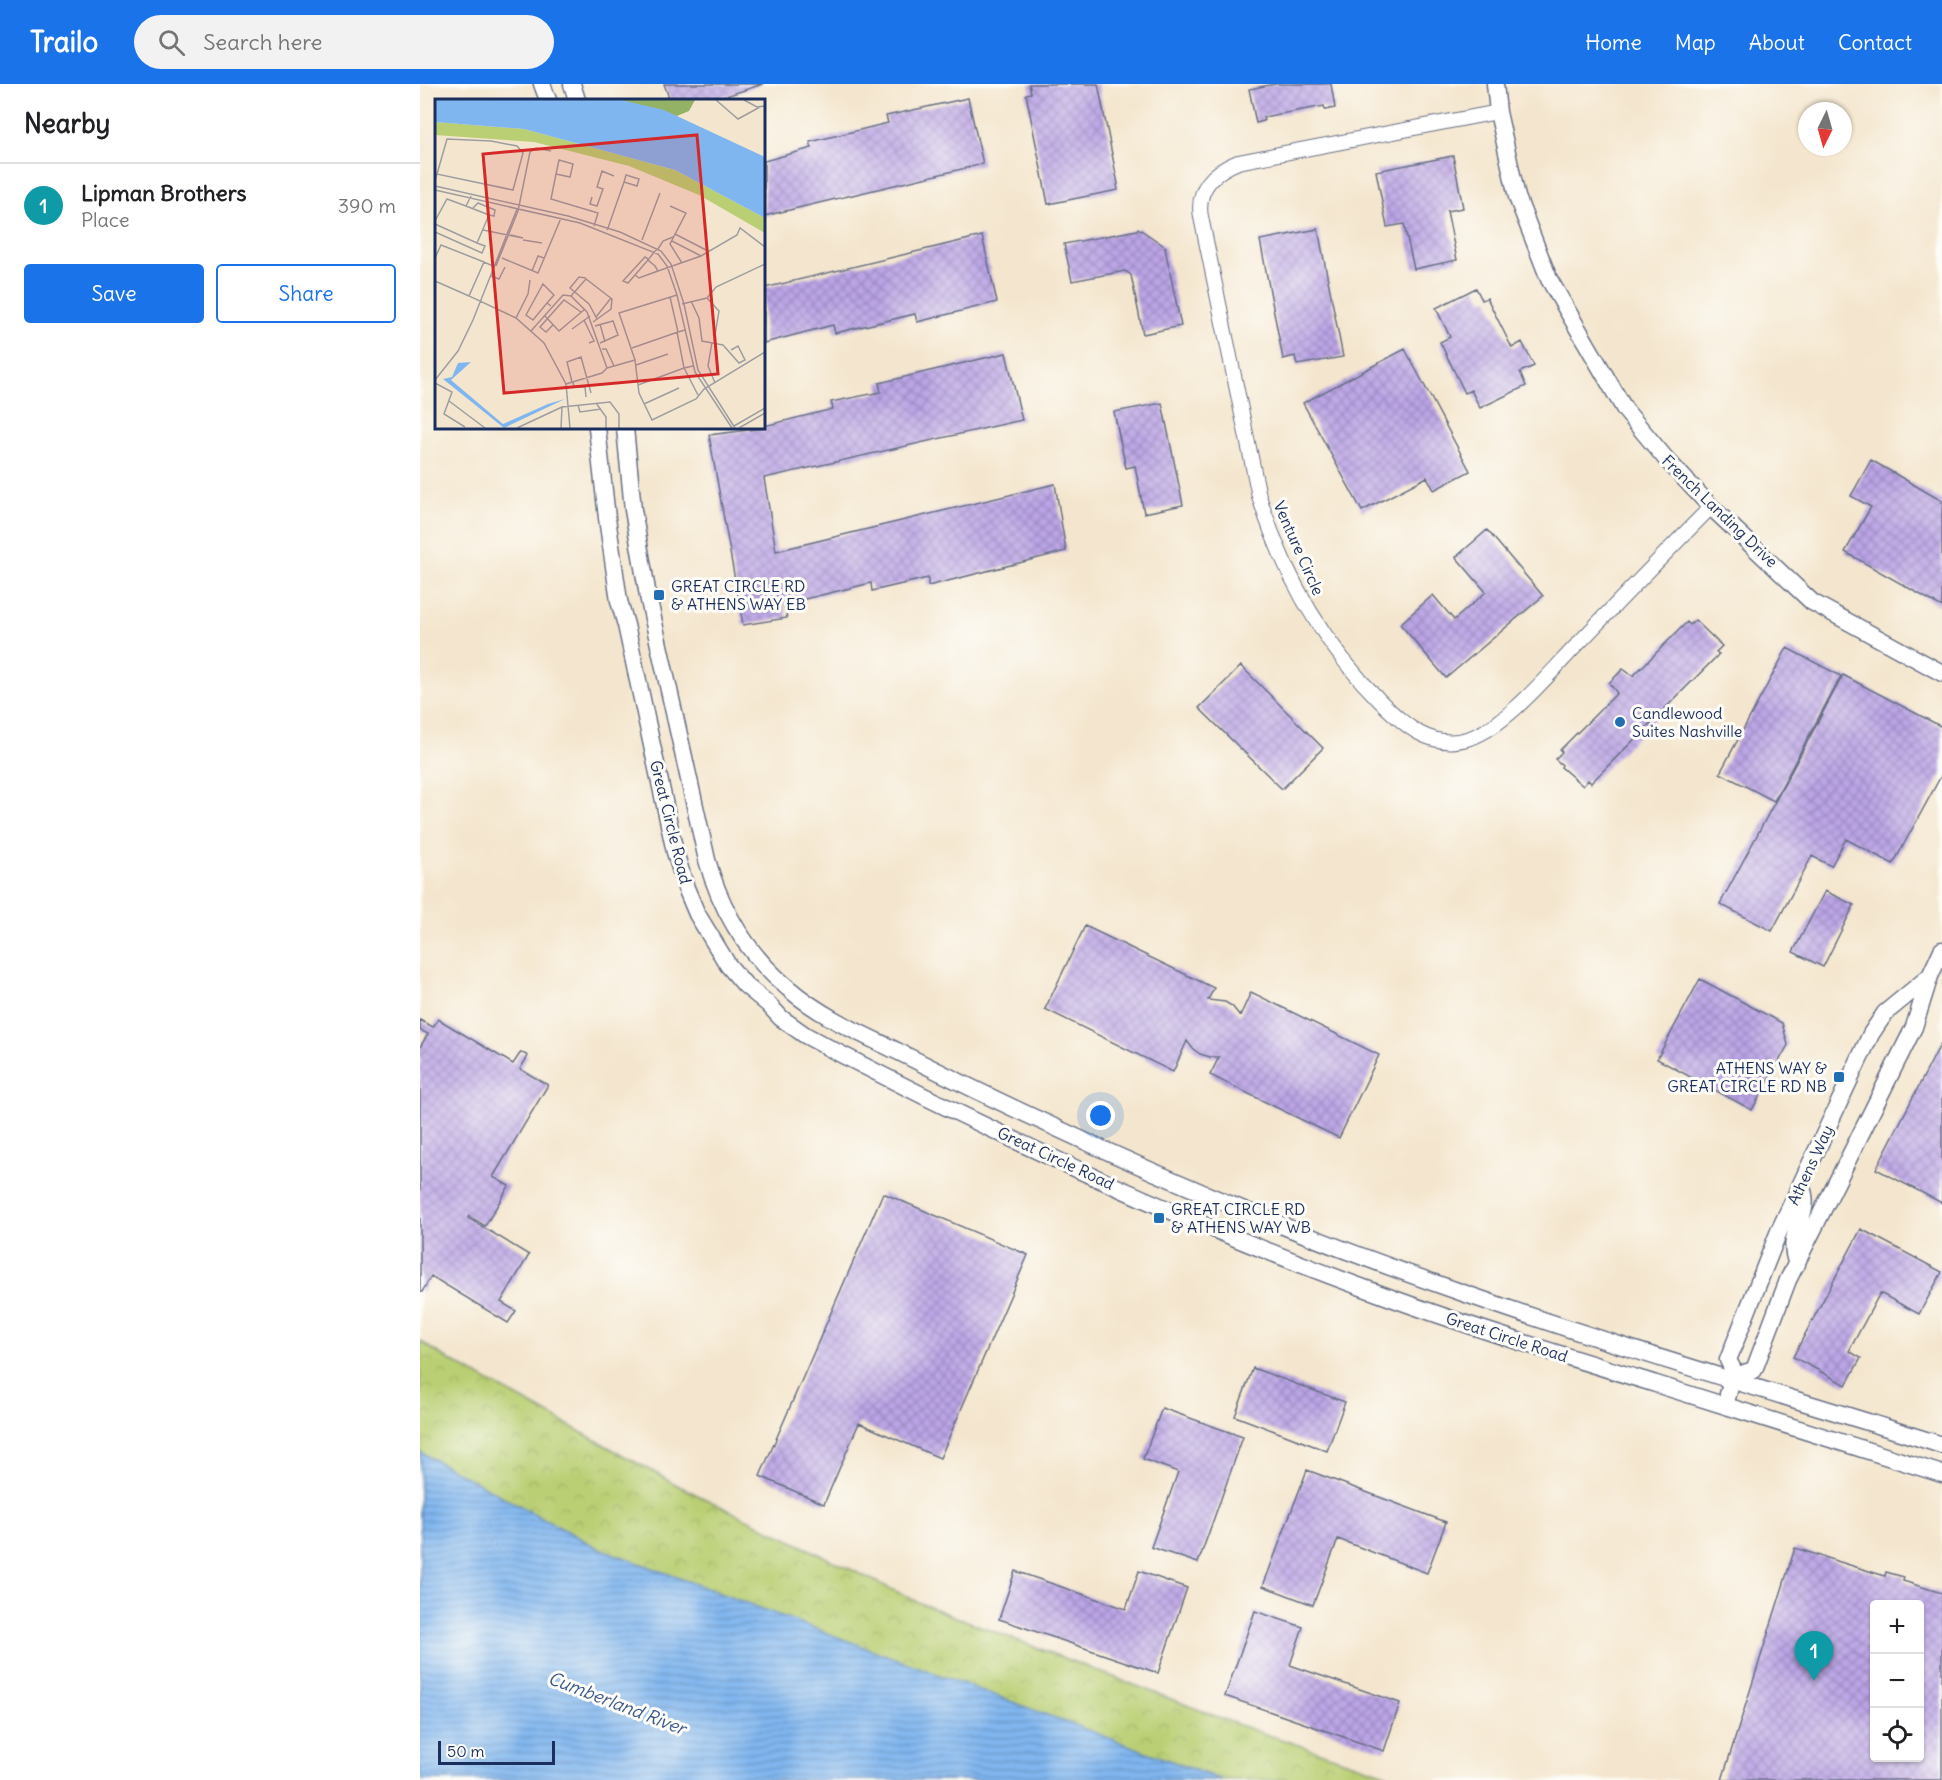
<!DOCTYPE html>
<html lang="en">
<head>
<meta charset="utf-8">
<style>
  body { margin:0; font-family:Delius,sans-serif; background:#f2f2f2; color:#202124 }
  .controls { position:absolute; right:18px; bottom:18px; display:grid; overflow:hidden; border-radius:6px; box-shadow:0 2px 4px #0004 }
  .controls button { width:54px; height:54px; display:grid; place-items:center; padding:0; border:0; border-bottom:2px solid #e0e0e0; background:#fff; color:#202124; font:30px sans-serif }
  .compass { position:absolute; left:1378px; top:18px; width:54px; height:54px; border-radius:50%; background:#fff; box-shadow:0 2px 4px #0004; rotate:185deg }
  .scale { position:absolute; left:18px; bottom:15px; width:117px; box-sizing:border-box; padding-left:6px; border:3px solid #1b2f5e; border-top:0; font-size:16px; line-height:21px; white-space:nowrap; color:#1b2f5e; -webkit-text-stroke:4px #fdfcf7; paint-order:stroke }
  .you { position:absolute; left:681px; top:1032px; width:21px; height:21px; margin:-15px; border:4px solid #fff; border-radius:50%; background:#1a73e8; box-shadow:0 0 0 9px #1a73e833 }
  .badge { display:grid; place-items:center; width:39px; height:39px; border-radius:50%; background:#1a73e8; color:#fff; font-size:20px; font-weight:700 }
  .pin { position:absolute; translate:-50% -50px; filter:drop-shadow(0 2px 3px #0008) }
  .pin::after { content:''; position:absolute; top:32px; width:21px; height:18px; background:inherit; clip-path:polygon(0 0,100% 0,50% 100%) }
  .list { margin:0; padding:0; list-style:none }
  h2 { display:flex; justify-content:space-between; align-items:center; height:78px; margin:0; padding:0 24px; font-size:26px }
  h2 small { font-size:20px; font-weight:400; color:#757577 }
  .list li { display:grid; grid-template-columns:39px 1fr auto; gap:18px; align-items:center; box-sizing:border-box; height:84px; padding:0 24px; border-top:2px solid #e0e0e0 }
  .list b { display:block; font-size:22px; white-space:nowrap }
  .list p { margin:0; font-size:20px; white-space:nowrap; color:#757577 }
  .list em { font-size:20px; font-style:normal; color:#757577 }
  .actions { display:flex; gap:12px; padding:18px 24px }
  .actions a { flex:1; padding:14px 0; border:2px solid #1a73e8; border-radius:6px; text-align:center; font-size:21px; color:#1a73e8 }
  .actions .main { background:#1a73e8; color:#fff }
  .icon { flex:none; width:33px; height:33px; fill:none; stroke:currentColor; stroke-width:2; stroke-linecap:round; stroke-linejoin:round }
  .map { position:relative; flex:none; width:1522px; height:1696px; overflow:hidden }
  header { display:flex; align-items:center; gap:36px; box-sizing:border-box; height:84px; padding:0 30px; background:#1a73e8; color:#fff }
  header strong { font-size:28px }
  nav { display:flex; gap:33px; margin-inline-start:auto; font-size:21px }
  .search { width:420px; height:54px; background:#f2f2f2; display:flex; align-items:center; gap:15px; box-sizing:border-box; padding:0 21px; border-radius:33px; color:#757577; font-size:22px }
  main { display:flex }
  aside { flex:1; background:#fff }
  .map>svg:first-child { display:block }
  .park { fill:url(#park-crowns); stroke:#6a7f68; stroke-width:1.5 }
  .water { fill:url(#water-rules); stroke:#4e72a6; stroke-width:1.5 }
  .building { fill:url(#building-cross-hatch); fill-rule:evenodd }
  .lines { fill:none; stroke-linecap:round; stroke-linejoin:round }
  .minor-casing { stroke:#676f85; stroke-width:16 }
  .tertiary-casing { stroke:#676f85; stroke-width:19 }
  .minor { stroke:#fff; stroke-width:14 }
  .tertiary { stroke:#fff; stroke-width:16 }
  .poi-dot { fill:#1f6fb2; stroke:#fdfcf7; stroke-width:2 }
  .labels { text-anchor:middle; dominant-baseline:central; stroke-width:6; stroke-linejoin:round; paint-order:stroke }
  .street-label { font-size:16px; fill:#1b2f5e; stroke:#fdfcf7 }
  .poi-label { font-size:16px; fill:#1b2f5e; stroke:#fdfcf7; text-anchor:start }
  .water-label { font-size:18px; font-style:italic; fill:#39588a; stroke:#fdfcf7 }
  .inset-road { fill:none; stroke:#9d9da1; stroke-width:1.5 }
  .view { fill:#d62828; fill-opacity:0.15; stroke:#d62828; stroke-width:3 }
  .inset-edge { fill:none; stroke:#1b2f5e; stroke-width:3 }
</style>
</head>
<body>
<header>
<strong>Trailo</strong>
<div class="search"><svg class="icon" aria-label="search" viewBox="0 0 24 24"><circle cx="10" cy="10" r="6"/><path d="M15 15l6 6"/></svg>Search here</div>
<nav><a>Home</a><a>Map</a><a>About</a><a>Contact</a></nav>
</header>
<main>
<aside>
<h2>Nearby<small></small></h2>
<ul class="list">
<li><span class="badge" style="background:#0f9aa8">1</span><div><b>Lipman Brothers</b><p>Place</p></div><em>390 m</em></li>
</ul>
<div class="actions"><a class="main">Save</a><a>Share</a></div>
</aside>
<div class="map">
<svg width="1522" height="1696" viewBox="0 0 1522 1696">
  <defs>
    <pattern id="park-crowns" width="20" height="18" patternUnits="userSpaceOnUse" patternTransform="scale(1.5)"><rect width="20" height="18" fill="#bacf73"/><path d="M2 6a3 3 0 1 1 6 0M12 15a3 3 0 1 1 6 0" fill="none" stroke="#9fb266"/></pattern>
    <pattern id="water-rules" width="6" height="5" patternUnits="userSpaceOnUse" patternTransform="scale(1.5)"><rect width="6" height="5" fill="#80b6ef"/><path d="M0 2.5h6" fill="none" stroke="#6894c5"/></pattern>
    <pattern id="building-cross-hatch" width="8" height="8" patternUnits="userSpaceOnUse" patternTransform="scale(1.5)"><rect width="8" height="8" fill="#bca5e6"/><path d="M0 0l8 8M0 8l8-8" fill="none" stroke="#9887be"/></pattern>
  </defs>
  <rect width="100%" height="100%" fill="#fdfcf7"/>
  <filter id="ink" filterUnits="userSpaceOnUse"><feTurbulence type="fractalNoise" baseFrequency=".0167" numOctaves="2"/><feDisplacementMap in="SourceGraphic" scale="12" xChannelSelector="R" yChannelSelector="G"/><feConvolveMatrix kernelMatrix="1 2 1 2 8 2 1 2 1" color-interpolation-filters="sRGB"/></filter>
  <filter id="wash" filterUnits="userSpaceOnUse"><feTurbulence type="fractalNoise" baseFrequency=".008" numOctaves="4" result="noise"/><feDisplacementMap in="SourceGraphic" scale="24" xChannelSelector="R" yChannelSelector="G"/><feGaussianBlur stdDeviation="1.35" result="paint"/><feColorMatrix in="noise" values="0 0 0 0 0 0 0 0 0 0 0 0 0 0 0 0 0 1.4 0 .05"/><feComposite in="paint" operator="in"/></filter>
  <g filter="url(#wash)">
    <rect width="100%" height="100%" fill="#f4e6ce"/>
    <path class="park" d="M0,1257l26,17 233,128 243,118 317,121 164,55h-196l-414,-147 -197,-86 -176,-95z"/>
    <path class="water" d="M0,1368l176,95 626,233h-802z"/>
    <g id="blocks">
      <path class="building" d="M244,0h99l-49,16h-44z
        M609,0h69l20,100 -1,1 1,5 -70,14 -22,-110 5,-1z
        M855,0h56l4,24 -10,2 -1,-4 -61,11 1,4 -8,2 -7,-34z
        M548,14l15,66 -219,52v-55l48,-13 -2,-6 78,-19 -2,-7z
        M1033,72l10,52 -16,3 10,49 -43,9 -10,-45 -17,3 -11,-56z
        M718,144l28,19 -1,1 16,78 -38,8 -12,-59 -6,-4 -53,10 -8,-37 73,-14z
        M898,145l25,128 -46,8 -2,-9 -12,3 -23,-119z
        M562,152l15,66 -80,20 -2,-8 -80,19 -2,-8 -69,18v-55z
        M1056,204l6,12 5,-2 25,50 10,-6 12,24 -14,6 6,14 -46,22 -9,-18 -6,3 -25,-51 10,-5 -14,-29z
        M985,265l65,122 -36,19 -7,-13 -65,34 -59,-108z
        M586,269l16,67 -258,58 12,73 279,-67 11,67 -138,35v-8l-56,13 -1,-8 -87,21 3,14 -44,7 -34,-190 55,-7v-2l69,-17 -2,-7 50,-10 -2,-9z
        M742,319l21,102 -39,8 -9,-47 -9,2 -12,-56z
        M1451,376l71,41v106l-97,-55 26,-45 -20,-11z
        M1067,446l56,66 -97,82 -46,-54 33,-29 21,25 32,-28 -30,-35z
        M1275,536l27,26 -6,6 3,2 -128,129 -3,-3 -5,6 -22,-19 1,-2 -7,-6 7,-7 -2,-2 57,-57 -8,-10 14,-14 10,7 54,-54 3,3z
        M1367,564l54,28 -67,125 -54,-28z
        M821,582l82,82 -41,41 -83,-81z
        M1423,591l99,52v47l-49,90 -47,-25 -15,27 -19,-10 -40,75 -52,-27z
        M1405,807l29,14 -31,62 -30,-15z
        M665,842l129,62 -6,12 17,2 7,4 8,10 11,-24 128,63 -40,83 -129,-63 9,-18h-9l-10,-3 -7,-5 -6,-8 -14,31 -128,-63z
        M1280,895l82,44 6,22 -36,65 -95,-51z
        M18,935l75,45 8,-12 7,4 -8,13 28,16 -55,92 16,9 -24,40 -16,-10 -1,2 61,37 -28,47 15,9 -8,12 -77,-47 -9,16 -2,-1v-244l8,-13 -8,-4v-10l13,7z
        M1522,957v162l-66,-34z
        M463,1109l145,62 -88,203 -81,-35 -35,81 -64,-28z
        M1441,1145l81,43 -23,42 -39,-21 -31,58 12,7 -15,27 -53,-28z
        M833,1284l92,34 -18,49 -92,-35z
        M742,1324l81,29 -45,126 -47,-16 27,-75 -35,-13z
        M887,1386l139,52 -19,51 -89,-34 -25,66 -50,-19z
        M1375,1464l90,28 1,-4 18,5 -1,4 39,12v187h-220zM1454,1520h46v154h-46z
        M595,1487l111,38 13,-38 48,17 -29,85 -159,-54z
        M835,1527l48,16 -13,38 110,38 -16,48 -159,-55z"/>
    </g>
  </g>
  <g filter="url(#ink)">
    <use href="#blocks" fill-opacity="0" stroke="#676f85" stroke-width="1.5"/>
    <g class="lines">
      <g class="minor-casing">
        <path id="minor" d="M1078,28l-260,50c-25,10 -42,27 -37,55l58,279c24,77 63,147 121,205 24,24 52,50 90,37 36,-12 79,-64 105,-91 45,-47 90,-94 136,-140"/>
      </g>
      <g class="tertiary-casing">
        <path id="tertiary" d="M122,0l6,16
          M152,0l5,16
          M1075,0l3,28 19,85 32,82 76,131 41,49 45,48 101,95 130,71
          M177,344l10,90 12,83 7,24 49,227 11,36 11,26 31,51 17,20 23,19 13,14 24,17 26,14c178,92 363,178 552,246 90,33 182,61 273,89 96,30 191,60 286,90
          M205,344l8,82 15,86 59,264c14,50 40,94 81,128 32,28 72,45 109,63 42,21 84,42 127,62 144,68 291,129 442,181 157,55 317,101 476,151
          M1377,1180c-14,-35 18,-46 4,-79
          M1316,1291l-8,-15 51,-129 92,-197 14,-21 45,-37
          M1305,1322c7,-24 3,-29 29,-36l34,-90 126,-253 16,-51 12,-26"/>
      </g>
      <use href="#minor" class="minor"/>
      <use href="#tertiary" class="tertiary"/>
    </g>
  </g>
  <g class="poi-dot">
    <rect x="233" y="505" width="12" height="12" rx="3"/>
    <circle cx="1200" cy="638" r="6"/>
    <rect x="1413" y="987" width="12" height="12" rx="3"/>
    <rect x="733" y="1128" width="12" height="12" rx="3"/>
  </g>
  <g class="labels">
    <g class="street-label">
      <text transform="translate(1300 427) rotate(44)">French Landing Drive</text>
      <text transform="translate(879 464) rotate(66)">Venture Circle</text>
      <text transform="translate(251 738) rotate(76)">Great Circle Road</text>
      <text transform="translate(636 1074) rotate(25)">Great Circle Road</text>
      <text transform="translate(1390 1081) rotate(-65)">Athens Way</text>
      <text transform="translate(1087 1253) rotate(18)">Great Circle Road</text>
    </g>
    <g class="poi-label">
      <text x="251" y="502">GREAT CIRCLE RD<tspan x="251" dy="18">&amp; ATHENS WAY EB</tspan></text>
      <text x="1212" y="629">Candlewood<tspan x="1212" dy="18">Suites Nashville</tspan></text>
      <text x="1407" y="984" text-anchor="end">ATHENS WAY &amp;<tspan x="1407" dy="18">GREAT CIRCLE RD NB</tspan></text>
      <text x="751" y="1125">GREAT CIRCLE RD<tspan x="751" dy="18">&amp; ATHENS WAY WB</tspan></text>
    </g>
    <g class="water-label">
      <text transform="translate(197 1619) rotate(21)">Cumberland River</text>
    </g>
  </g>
  <g transform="translate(15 15)">
    <rect width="330" height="330" fill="#f4e6ce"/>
    <path d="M186,1h74l-6,11 -12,5z" fill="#93b265"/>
    <path d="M0,23l89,7 151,41 90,48v15l-66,-38 -70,-29 -95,-24 -99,-7z" fill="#bacf73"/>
    <path d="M0,1h186l43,10 101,47v61l-90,-48 -151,-41 -89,-7zM36,263l-20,18 52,44 45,-20 17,-5 -61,29 -61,-49 9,-2 6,-14z" fill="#80b6ef"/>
    <path class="inset-road" d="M281,1l22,19 22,-12M309,1l13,7 8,-1M121,75l14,3 3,-13 -14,-4 -3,14 -5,25 47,14 -4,13M0,81l2,-6 76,16 10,-37 -6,-7 -26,-5 -44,-2 -10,35M0,87l133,30 52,16 41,19 10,13 13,40 14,66 37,58M0,91l145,33 78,31 9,12 10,29 18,77 37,56M157,98l-2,7 7,2 6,-17 -6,-2 5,-16 12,5M235,107l16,7 -16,31 12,19M38,109l5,-5 17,7 -1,6 -5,-1M0,122l12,-22 19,7M0,125l42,19M48,131l40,8 -12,-3M172,131l1,-2 16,-46 2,-7 13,4 -2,7 -13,-4M0,133l47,21 3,-7 -8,-3 12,-28 -23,-9 5,-10M240,135l33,17M88,141l19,3M207,141l18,-47M237,142l29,15M0,159l6,-13 43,17M67,159l36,15 23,-55M61,167l22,-55 12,-59 6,-4 15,3M60,168l-11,-5 -15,34 47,22 28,25 22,41 4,44M97,172l6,-15 6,2M223,172l43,-15 36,-21 3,-7 25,19M200,176l4,3 19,-7 -3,-5 -7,-6 -1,-2 -2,-1 -22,24 5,2 20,-23 7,-9 3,-2 5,-8 10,-4M56,177l8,3 6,-12M151,179l-7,-1 -9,11 19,16 8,15M0,182l34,15M136,197l15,-17 26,20 -1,10 -18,13M235,198l8,35 7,-2M272,199l12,13 -5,30M256,202l8,17 3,23 21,4 16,18 6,-3 -7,-14 -7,4M112,204l7,-8 -11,-11 -17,31 7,5 14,-17 4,3M247,205l25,-6 9,-11 49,-23M109,216l15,16 26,-22M161,218l15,-19M81,219l12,-24 2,-14M149,221l10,21 -5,2M165,225l5,18M118,226l-7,7 -6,-5 24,-27 17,12M160,227l18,-5 5,14 -18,8M137,230l18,-13M96,232l32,-36 8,1 16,16 20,56 -5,5 -36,11M242,233l7,36 9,-2M277,243l-4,24 7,17M197,249l46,-16M167,250h4l8,17M200,261l-16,-47 58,-18M201,266l32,-11M172,269l28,-8 4,33 13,27 44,-21 8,-10 61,-37M0,281l23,-29 15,-31 44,-111M137,283l-5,-20 14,-5 10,36M138,283l1,5h11l1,10M0,284l17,9 -8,22 21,13M203,286l46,-17 14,27M14,302l36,27M161,304l10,14v11M209,305l35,-16M143,306l2,7 21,-3M299,327l31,-18M82,329l45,-21M126,329l1,-21 48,-5 9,12v14M304,329l26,-15"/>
    <path class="view" d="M262,36l21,239 -214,19 -21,-239z"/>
    <rect width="330" height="330" class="inset-edge"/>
  </g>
</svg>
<div class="controls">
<button>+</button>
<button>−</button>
<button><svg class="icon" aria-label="locate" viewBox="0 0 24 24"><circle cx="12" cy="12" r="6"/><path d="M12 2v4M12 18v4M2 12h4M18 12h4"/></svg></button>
</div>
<svg class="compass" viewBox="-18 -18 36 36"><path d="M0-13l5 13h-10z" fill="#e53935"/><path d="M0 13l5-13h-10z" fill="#757577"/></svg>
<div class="scale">50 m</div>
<div class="you"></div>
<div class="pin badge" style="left:1394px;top:1597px;background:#0f9aa8">1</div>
</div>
</main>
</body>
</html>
